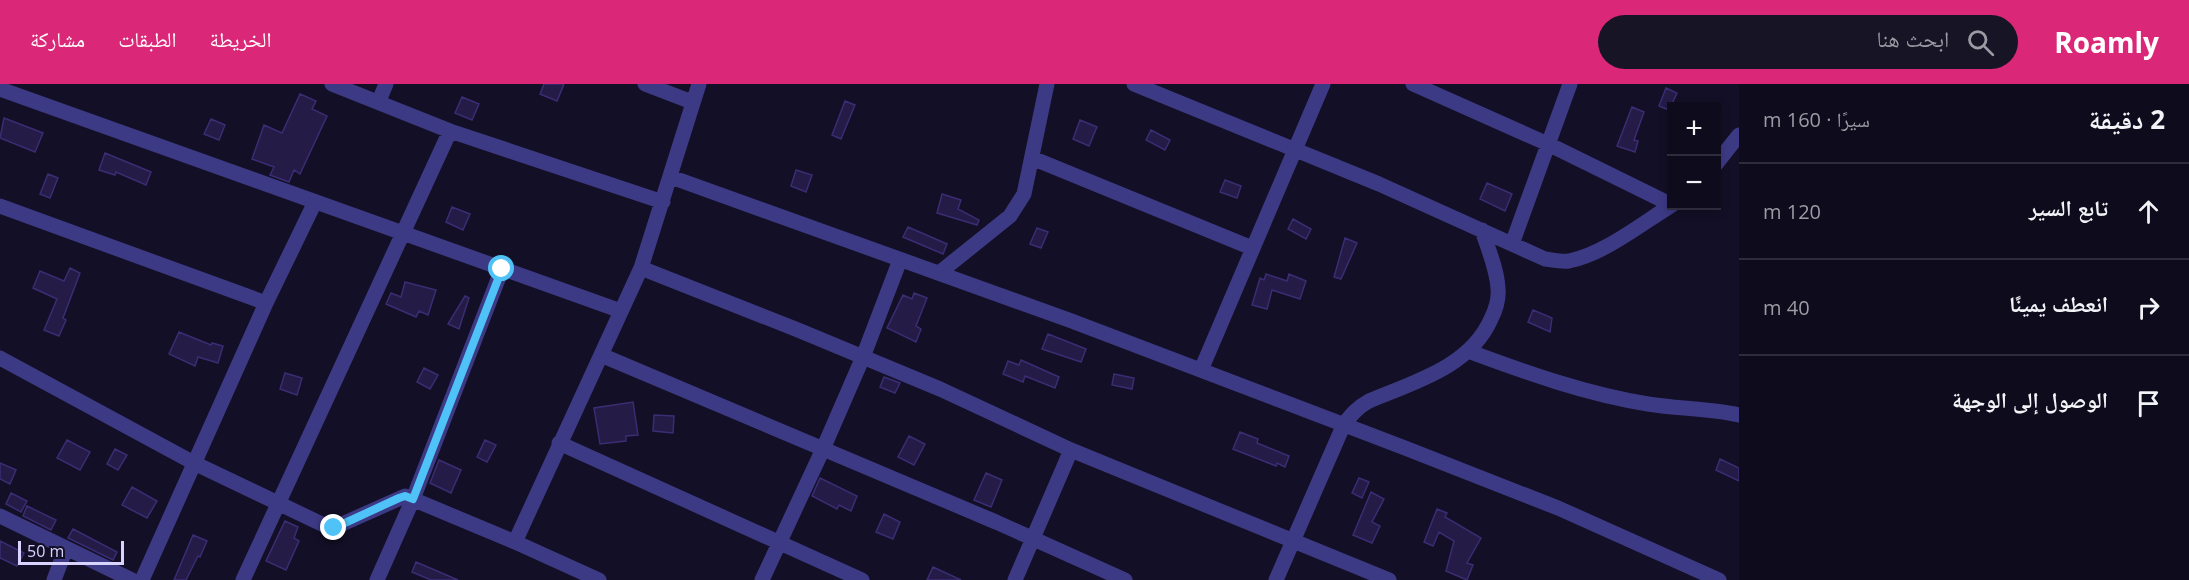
<!DOCTYPE html>
<html lang="ar">
<head>
<meta charset="utf-8">
<style>
  body { margin:0; font-family:"Open Sans","Noto Naskh Arabic",sans-serif; background:#171425; color:#f1f3f6; direction:rtl }
  .controls { position:absolute; right:18px; top:18px; display:grid; overflow:hidden; border-radius:0px; box-shadow:0 3px 9px #0003 }
  .controls button { width:54px; height:54px; display:grid; place-items:center; padding:0; border:0; border-bottom:2px solid #2e2b3b; background:#0e0b1c; color:#f1f3f6; font:30px sans-serif }
  .scale { position:absolute; left:18px; bottom:15px; width:106px; box-sizing:border-box; padding-left:6px; border:3px solid #d9d4ff; border-top:0; font-size:16px; line-height:21px; white-space:nowrap; color:#d9d4ff; -webkit-text-stroke:4px #130f26; paint-order:stroke }
  .stop { position:absolute; width:18px; height:18px; margin:-14px; border:4px solid #4fc3f7; border-radius:50%; background:#fff }
  .stop.end { background:#4fc3f7; border-color:#fff; box-shadow:0 2px 6px #0008 }
  .list { margin:0; padding:0; list-style:none }
  h2 { display:flex; justify-content:space-between; align-items:center; height:78px; margin:0; padding:0 24px; font-size:26px }
  h2 small { font-size:20px; font-weight:400; color:#9b9ba3 }
  .list li { display:grid; grid-template-columns:39px 1fr auto; gap:18px; align-items:center; box-sizing:border-box; height:96px; padding:0 24px; border-top:2px solid #2e2b3b }
  .list b { display:block; font-size:22px; white-space:nowrap }
  .list em { font-size:20px; font-style:normal; color:#9b9ba3 }
  .icon { flex:none; width:33px; height:33px; fill:none; stroke:currentColor; stroke-width:2; stroke-linecap:round; stroke-linejoin:round }
  .map { position:relative; flex:none; width:1739px; height:496px; overflow:hidden; direction:ltr }
  header { display:flex; align-items:center; gap:36px; box-sizing:border-box; height:84px; padding:0 30px; background:#db2777; color:#fff }
  header strong { font-size:28px }
  nav { display:flex; gap:33px; margin-inline-start:auto; font-size:21px }
  .search { width:420px; height:54px; background:#171425; display:flex; align-items:center; gap:15px; box-sizing:border-box; padding:0 21px; border-radius:33px; color:#9b9ba3; font-size:22px }
  main { display:flex }
  aside { flex:1; background:#0e0b1c }
  .map>svg:first-child { display:block }
  .building { fill:#241b47; stroke:#3b2d73; stroke-width:1.5 }
  .lines { fill:none; stroke-linecap:round; stroke-linejoin:round }
  .minor { stroke:#3d3a85; stroke-width:15 }
  .route { stroke:#4fc3f7; stroke-width:8 }
</style>
</head>
<body>
<header>
<strong>Roamly</strong>
<div class="search"><svg class="icon" aria-label="search" viewBox="0 0 24 24"><circle cx="10" cy="10" r="6"/><path d="M15 15l6 6"/></svg>ابحث هنا</div>
<nav><a>الخريطة</a><a>الطبقات</a><a>مشاركة</a></nav>
</header>
<main>
<aside>
<h2>2 دقيقة<small>سيرًا · 160 m</small></h2>
<ul class="list">
<li><svg class="icon" aria-label="ahead" viewBox="0 0 24 24"><path d="M12 20V5M6 11l6-6 6 6"/></svg><div><b>تابع السير</b></div><em>120 m</em></li>
<li><svg class="icon" aria-label="right" viewBox="0 0 24 24"><path d="M7 20v-9h11M14 6l5 5-5 5"/></svg><div><b>انعطف يمينًا</b></div><em>40 m</em></li>
<li><svg class="icon" aria-label="arrive" viewBox="0 0 24 24"><path d="M6 21V4h12l-3 4 3 4H6"/></svg><div><b>الوصول إلى الوجهة</b></div></li>
</ul>
</aside>
<div class="map">
<svg width="1739" height="496" viewBox="0 0 1739 496">
  <rect width="100%" height="100%" fill="#130f26"/>
  <path class="building" d="M544,0h20l-7,17 -17,-7z
    M1666,4l11,5 -8,17 -10,-4z
    M300,10l16,7 -4,8 15,7 -27,58 -6,-4 -5,12 -19,-7 4,-8 -22,-8 12,-34 18,8z
    M462,13l17,7 -7,16 -17,-7z
    M845,17l10,4 -14,34 -9,-4z
    M1632,23l12,5 -10,28 4,1 -3,11 -18,-6z
    M4,34l39,15 -8,19 -35,-14z
    M211,35l14,6 -6,15 -15,-6z
    M1080,36l17,7 -8,19 -16,-7z
    M1151,46l19,10 -5,10 -19,-10z
    M105,69l46,19 -5,13 -30,-13 -1,3 -16,-5z
    M796,86l16,5 -6,17 -15,-6z
    M48,90l10,4 -8,20 -10,-4z
    M1225,96l16,6 -4,12 -17,-6z
    M1487,99l25,11 -7,17 -25,-12z
    M942,110l19,6 -3,9 21,11 -2,5 -40,-12z
    M452,123l18,7 -7,16 -17,-8z
    M1293,135l18,10 -5,10 -18,-10z
    M908,143l39,17 -4,10 -40,-17z
    M1037,144l11,4 -7,16 -11,-4z
    M1345,154l12,5 -16,36 -7,-2z
    M70,184l10,5 -17,45 3,2 -7,16 -15,-6 13,-31 -24,-11 7,-17 24,10z
    M1266,190l21,7 2,-7 17,7 -6,18 -28,-9 -5,19 -15,-4 8,-27 4,2z
    M405,198l31,8 -8,25 -9,-4 -3,6 -30,-13 5,-11 10,4z
    M914,209l13,5 -11,28 5,3 -5,13 -29,-14 16,-33 9,4z
    M465,212l4,2 -10,31 -11,-5z
    M1533,226l19,8 -2,14 -22,-10z
    M179,248l32,13 1,-2 11,3 -5,17 -20,-6 -3,9 -26,-12z
    M1048,250l38,15 -5,13 -39,-13z
    M1021,276l38,17 -4,11 -30,-12 -2,6 -20,-8 5,-13 11,4z
    M424,284l14,7 -8,14 -13,-7z
    M285,289l17,5 -5,17 -17,-6z
    M1114,290l20,4 -2,11 -20,-4z
    M884,293l16,6 -5,10 -15,-6z
    M633,318l5,33 -12,1v5l-26,3 -6,-36z
    M654,331l20,1 -1,17 -20,-2z
    M1240,348l18,7 -1,4 32,13 -4,11 -8,-4 -1,3 -43,-17z
    M909,352l16,8 -11,21 -16,-8z
    M67,356l23,12 -10,18 -23,-12z
    M485,356l11,5 -9,17 -10,-5z
    M115,365l12,6 -9,15 -11,-6z
    M1720,375l19,9v13l-23,-11z
    M439,376l22,10 -10,23 -21,-10z
    M0,379l16,7 -6,14 -10,-5z
    M986,389l16,7 -11,27 -17,-7z
    M820,394l37,18 -6,15 -12,-6 -2,4 -25,-13z
    M1359,394l10,4 -7,16 -10,-5z
    M132,403l25,14 -10,17 -25,-13z
    M1371,408l13,7 -12,23 8,4 -8,17 -19,-8z
    M11,409l16,8 -6,11 -15,-8z
    M27,422l29,14 -5,10 -28,-14z
    M1437,425l10,4 -2,4 36,21 -14,25 6,2 -6,15 -21,-9 8,-30 -15,-9 -6,14 -9,-4z
    M884,430l16,8 -7,17 -17,-7z
    M285,437l13,6 -4,11 5,3 -13,29 -20,-9z
    M73,445l44,23 -4,8 -45,-22z
    M193,451l14,6 -7,16 -2,-1 -12,24h-12z
    M0,457l24,12 -7,13 -17,-8z
    M416,478l42,18h-27l-19,-8z
    M933,483l28,13h-34z"/>
  <g class="lines">
    <path class="minor" d="M332,0l118,47 213,71
      M645,0l47,18
      M1134,0l245,100 166,75c8,1 16,3 24,2 35,-7 72,-37 103,-56
      M1413,0l135,60 124,61
      M0,5l621,222
      M379,17l7,-17
      M1032,74l220,90
      M1716,80l23,-29
      M671,93l398,143 336,128 153,60 161,72
      M0,122l266,97
      M1512,160l58,-160
      M641,184l157,62 142,59 131,61 318,130
      M939,189l71,-57 14,-22 23,-110
      M1468,267c59,22 118,43 180,53 30,5 61,4 91,11
      M601,271l395,167 129,58
      M0,274l194,105 134,64 12,-2 65,-29 110,46 84,38
      M1201,286l122,-286
      M559,359l303,137
      M0,432l132,64
      M515,458l126,-274 58,-184
      M54,496l12,-32
      M142,496l124,-277 49,-101
      M243,496l207,-449
      M377,496l36,-81 89,-230
      M762,496l61,-131 40,-92 37,-97
      M1015,496l56,-130
      M1276,496l68,-156c8,-10 14,-17 25,-23 45,-19 101,-34 122,-82 5,-10 8,-21 7,-31 -1,-19 -10,-39 -16,-58"/>
  </g>
  <g class="lines">
    <path class="route" d="M334,444l65,-30 6,-2 8,3 89,-230"/>
  </g>
</svg>
<div class="controls">
<button>+</button>
<button>−</button>
</div>
<div class="scale">50 m</div>
<div class="stop" style="left:502px;top:185px"></div>
<div class="stop end" style="left:334px;top:444px"></div>
</div>
</main>
</body>
</html>
